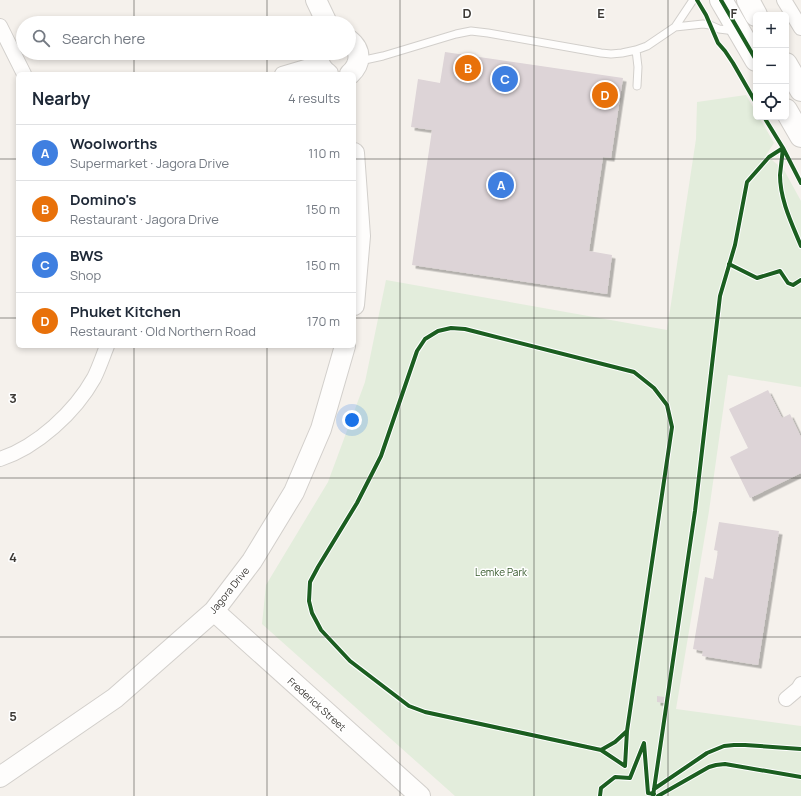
<!DOCTYPE html>
<html lang="en">
<head>
<meta charset="utf-8">
<style>
  body { margin:0; font-family:Manrope,sans-serif; background:#f2f2f3; color:#1f2937 }
  .controls { position:absolute; right:12px; top:12px; display:grid; overflow:hidden; border-radius:6px; box-shadow:0 2px 6px #0003 }
  .controls button { width:36px; height:36px; display:grid; place-items:center; padding:0; border:0; border-bottom:1px solid #e0e1e3; background:#fff; color:#1f2937; font:20px sans-serif }
  .you { position:absolute; left:352px; top:420px; width:14px; height:14px; margin:-10px; border:3px solid #fff; border-radius:50%; background:#1a73e8; box-shadow:0 0 0 6px #1a73e833 }
  .badge { display:grid; place-items:center; width:26px; height:26px; border-radius:50%; background:#7d7a76; color:#fff; font-size:13px; font-weight:700 }
  .pin { position:absolute; translate:-50% -50%; border:2px solid #fff; box-shadow:0 1px 4px #0006 }
  .list { margin:0; padding:0; list-style:none }
  h2 { display:flex; justify-content:space-between; align-items:center; height:52px; margin:0; padding:0 16px; font-size:17px }
  h2 small { font-size:13px; font-weight:400; color:#747a83 }
  .list li { display:grid; grid-template-columns:26px 1fr auto; gap:12px; align-items:center; box-sizing:border-box; height:56px; padding:0 16px; border-top:1px solid #e0e1e3 }
  .list b { display:block; font-size:15px; white-space:nowrap }
  .list p { margin:0; font-size:13px; white-space:nowrap; color:#747a83 }
  .list em { font-size:13px; font-style:normal; color:#747a83 }
  .icon { flex:none; width:22px; height:22px; fill:none; stroke:currentColor; stroke-width:2; stroke-linecap:round; stroke-linejoin:round }
  .map { position:relative; flex:none; width:801px; height:796px; overflow:hidden }
  .search { position:absolute; background:#fff; box-shadow:0 2px 6px #0003; left:16px; top:16px; width:340px; height:44px; display:flex; align-items:center; gap:10px; box-sizing:border-box; padding:0 14px; border-radius:22px; color:#747a83; font-size:15px }
  .panel { position:absolute; background:#fff; box-shadow:0 2px 6px #0003; left:16px; top:72px; width:340px; height:276px; border-radius:6px }
  .map>svg:first-child { display:block }
  .green { fill:#e3eddc }
  .building { fill:#ddd4d7; filter:url(#shadow) }
  .lines { fill:none; stroke-linecap:round; stroke-linejoin:round }
  .lane-casing { stroke:#d2cfcb; stroke-width:9 }
  .street-casing { stroke:#d2cfcb; stroke-width:16 }
  .secondary-casing { stroke:#d2cfcb; stroke-width:22 }
  .highway-casing { stroke:#d2cfcb; stroke-width:24 }
  .lane { stroke:#fefdfc; stroke-width:7 }
  .street { stroke:#fefdfc; stroke-width:14 }
  .secondary { stroke:#fefdfc; stroke-width:20 }
  .highway { stroke:#fefdfc; stroke-width:22 }
  .cycleway-casing { stroke:#fff; stroke-width:6 }
  .cycleway { stroke:#1b5e20; stroke-width:4 }
  .grid { fill:none; stroke:#3d3a36; stroke-width:1; stroke-opacity:0.55 }
  .labels { text-anchor:middle; dominant-baseline:central; stroke-width:3; stroke-linejoin:round; paint-order:stroke }
  .park-label { font-size:10px; fill:#36592b; stroke:#fff }
  .street-label { font-size:10px; fill:#3d3a36; stroke:#fff }
  .grid-label { font-size:13px; text-anchor:middle; font-weight:bold; fill:#3d3a36; stroke:#fff; stroke-width:3; stroke-linejoin:round; paint-order:stroke }
</style>
</head>
<body>
<div class="map">
<svg width="801" height="796" viewBox="0 0 801 796">
  <defs>
    <filter id="shadow"><feDropShadow dx="3.5" dy="3.5" stdDeviation="0" flood-color="#0004"/></filter>
  </defs>
  <rect width="100%" height="100%" fill="#f5f1ec"/>
  <path class="green" d="M746,95l10,17v5h3l15,26 -8,12 18,15 17,31v186l-73,-12 -19,136 -33,198 125,17v70h-346l-193,-172 4,-39 62,-103 37,-100 21,-102 281,50 29,-191 1,-37z"/>
  <path class="building" d="M445,52l178,26 -12,80 -8,-1 -14,94 23,4 -5,39 -195,-29 20,-135 -21,-3 7,-48 22,4z
    M768,390l14,28 8,-4 11,23v36l-51,25 -20,-41 18,-9 -19,-39z
    M719,522l60,9 -21,134 -56,-9 1,-5 -10,-2 12,-72 8,2 5,-28 -4,-1z
    M657,696l8,1 -1,6 -7,-1z"/>
  <g class="lines">
    <g class="lane-casing">
      <path id="lane" d="M675,27l28,-3 7,1 9,4 16,2
        M636,50l2,17 -1,19
        M360,61l23,-5 73,-22 15,-3 17,2 113,20 10,1 11,-1 14,-3 11,-4 28,-19 18,-27"/>
    </g>
    <g class="street-casing">
      <path id="street" d="M784,0l17,28
        M0,26l24,48
        M282,74l37,-11
        M0,459c37,-12 75,-47 94,-81 5,-10 9,-22 13,-32
        M786,699l12,-10 3,-5"/>
    </g>
    <g class="secondary-casing">
      <path id="secondary" d="M316,0l11,23
        M349,40c13,10 12,24 1,34
        M319,53c-2,9 2,16 9,21
        M354,153l6,83 -6,69
        M214,611l206,185
        M0,777l115,-79 99,-87 38,-50 42,-69 27,-63 24,-83"/>
    </g>
    <g class="highway-casing">
      <path id="highway" d="M721,0l35,60
        M748,0l8,15
        M786,64l15,26
        M786,110l15,26"/>
    </g>
    <use href="#lane" class="lane"/>
    <use href="#street" class="street"/>
    <use href="#secondary" class="secondary"/>
    <use href="#highway" class="highway"/>
    <g class="cycleway-casing">
      <path id="cycleway" d="M697,0l9,15 12,28 7,8 8,12 23,40
        M721,0l35,60
        M764,117l19,31 18,35
        M783,148c-1,9 -2,18 -3,27 0,25 12,49 21,71
        M729,264l28,14 23,-7 8,12 5,2 8,-5
        M451,328l14,1 169,43 20,16 13,17 5,22 -45,304 -12,11 -14,8 -176,-38 -16,-6 -59,-45 -29,-31 -9,-17 -3,-12 1,-19 8,-15 39,-64 24,-47 36,-105 8,-12 13,-8z
        M601,750l24,16 2,-35
        M654,789l53,-36 17,-7 10,-1h11l56,4
        M600,796l1,-8 14,-11 15,1 14,-35 4,50 6,1
        M653,796l42,-285 25,-215 15,-51 12,-63 22,-25 14,-9
        M658,796l51,-29 7,-2 9,-1 76,13"/>
    </g>
    <use href="#cycleway" class="cycleway"/>
  </g>
  <path class="grid" d="M134,0v23M267,0v23M400,0v796M534,0v796M668,0v796M134,53v21M267,53v21M0,159h18M354,159h447M0,318h18M354,318h447M134,346v450M267,346v450M0,478h801M0,637h801"/>
  <g class="labels">
    <g class="park-label">
      <text x="501" y="572">Lemke Park</text>
    </g>
    <g class="street-label">
      <text transform="translate(229 590) rotate(-51)">Jagora Drive</text>
      <text transform="translate(317 704) rotate(42)">Frederick Street</text>
    </g>
  </g>
  <g class="grid-label">
    <text x="467" y="18">D</text>
    <text x="601" y="18">E</text>
    <text x="734" y="18">F</text>
    <text x="13" y="403">3</text>
    <text x="13" y="562">4</text>
    <text x="13" y="721">5</text>
  </g>
</svg>
<div class="controls">
<button>+</button>
<button>−</button>
<button><svg class="icon" aria-label="locate" viewBox="0 0 24 24"><circle cx="12" cy="12" r="6"/><path d="M12 2v4M12 18v4M2 12h4M18 12h4"/></svg></button>
</div>
<div class="you"></div>
<div class="pin badge" style="left:501px;top:185px;background:#3f7fe0">A</div>
<div class="pin badge" style="left:468px;top:68px;background:#e8710a">B</div>
<div class="pin badge" style="left:505px;top:79px;background:#3f7fe0">C</div>
<div class="pin badge" style="left:605px;top:95px;background:#e8710a">D</div>
<div class="search"><svg class="icon" aria-label="search" viewBox="0 0 24 24"><circle cx="10" cy="10" r="6"/><path d="M15 15l6 6"/></svg>Search here</div>
<section class="panel">
<h2>Nearby<small>4 results</small></h2>
<ul class="list">
<li><span class="badge" style="background:#3f7fe0">A</span><div><b>Woolworths</b><p>Supermarket · Jagora Drive</p></div><em>110 m</em></li>
<li><span class="badge" style="background:#e8710a">B</span><div><b>Domino's</b><p>Restaurant · Jagora Drive</p></div><em>150 m</em></li>
<li><span class="badge" style="background:#3f7fe0">C</span><div><b>BWS</b><p>Shop</p></div><em>150 m</em></li>
<li><span class="badge" style="background:#e8710a">D</span><div><b>Phuket Kitchen</b><p>Restaurant · Old Northern Road</p></div><em>170 m</em></li>
</ul>
</section>
</div>
</body>
</html>
